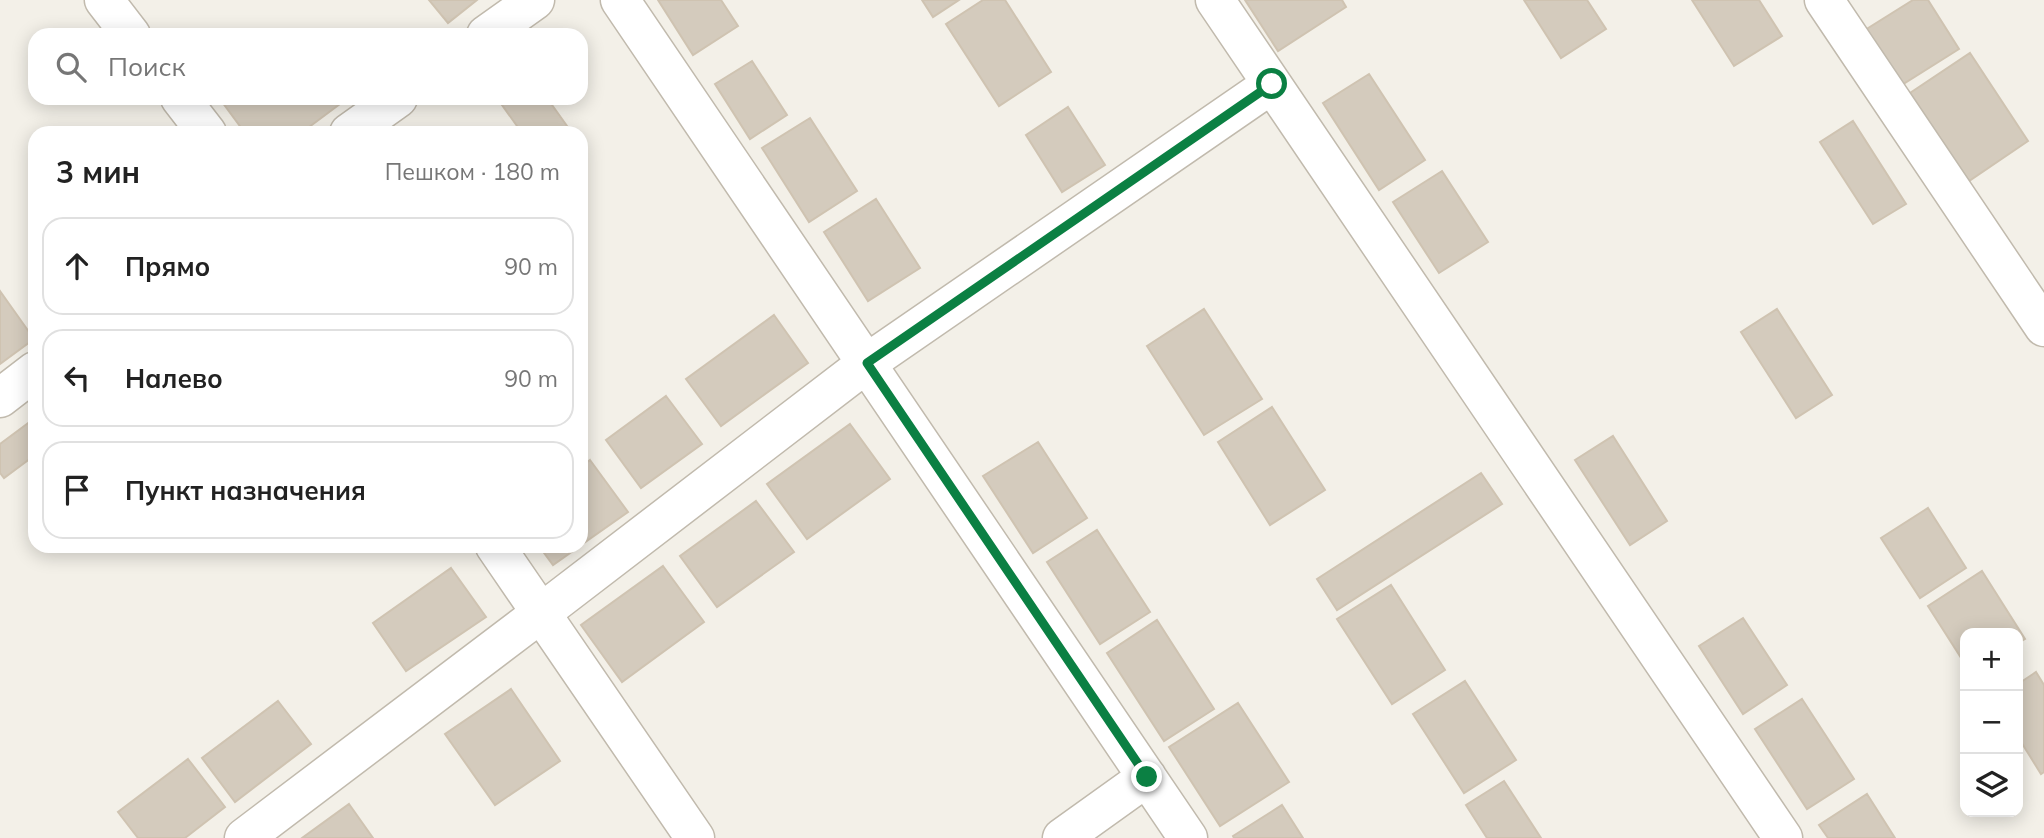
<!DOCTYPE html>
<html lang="ru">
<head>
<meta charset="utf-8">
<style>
  body { margin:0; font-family:Mulish,sans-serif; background:#f2f2f2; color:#222 }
  .controls { position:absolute; right:21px; bottom:21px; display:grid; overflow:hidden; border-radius:14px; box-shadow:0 4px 18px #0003 }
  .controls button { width:63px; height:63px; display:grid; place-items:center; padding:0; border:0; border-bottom:2px solid #e0e0e0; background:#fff; color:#222; font:35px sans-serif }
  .stop { position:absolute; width:21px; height:21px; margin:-16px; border:5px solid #0b8043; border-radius:50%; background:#fff }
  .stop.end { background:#0b8043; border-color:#fff; box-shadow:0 2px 7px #0008 }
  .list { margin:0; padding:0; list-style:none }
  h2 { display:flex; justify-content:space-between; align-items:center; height:91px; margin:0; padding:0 28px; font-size:30px }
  h2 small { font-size:23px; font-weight:400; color:#767676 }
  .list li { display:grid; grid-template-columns:46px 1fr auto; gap:21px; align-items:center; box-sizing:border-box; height:98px; margin:0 14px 14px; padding:0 14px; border:2px solid #e0e0e0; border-radius:21px }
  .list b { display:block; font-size:26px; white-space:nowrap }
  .list em { font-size:23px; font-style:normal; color:#767676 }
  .icon { flex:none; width:38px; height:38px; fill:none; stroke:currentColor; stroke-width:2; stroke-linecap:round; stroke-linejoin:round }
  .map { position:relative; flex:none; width:2044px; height:838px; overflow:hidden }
  .search { position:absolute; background:#fff; box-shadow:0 4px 18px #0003; left:28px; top:28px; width:560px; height:77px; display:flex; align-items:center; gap:18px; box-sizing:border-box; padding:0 24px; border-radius:21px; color:#767676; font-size:26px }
  .panel { position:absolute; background:#fff; box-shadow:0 4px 18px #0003; left:28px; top:126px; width:560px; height:427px; border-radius:21px }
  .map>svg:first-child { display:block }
  .building { fill:#d4cbbd; stroke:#cfc3b1; stroke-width:2 }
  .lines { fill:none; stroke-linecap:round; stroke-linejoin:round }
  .minor-casing { stroke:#c1baad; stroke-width:41 }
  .minor { stroke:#fff; stroke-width:38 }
  .route { stroke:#0b8043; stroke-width:9 }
</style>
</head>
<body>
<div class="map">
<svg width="2044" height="838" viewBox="0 0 2044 838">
  <rect width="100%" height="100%" fill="#f3f0e8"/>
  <path class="building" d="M429,0h48l-29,23z
    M658,0h63l17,26 -45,29z
    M922,0h37l-26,17z
    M983,0h22l46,72 -52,34 -53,-82z
    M1245,0h97l4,7 -68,44z
    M1524,0h63l19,29 -45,29z
    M1692,0h67l23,36 -48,30z
    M1913,0h15l31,49 -59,37 -35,-56z
    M1970,53l58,88 -59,40 -59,-88z
    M752,61l35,54 -37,24 -35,-55z
    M1369,74l56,86 -46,30 -56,-87z
    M222,98h126l-47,35h-56l-25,-34z
    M497,98h50l25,35h-50z
    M1068,107l37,58 -43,27 -36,-57z
    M810,118l47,73 -48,31 -47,-74z
    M1853,121l53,83 -33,20 -53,-82z
    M1442,171l46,71 -49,31 -46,-71z
    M876,199l44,69 -52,33 -44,-69z
    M0,291l34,48 -34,25z
    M1204,309l58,90 -58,36 -57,-89z
    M1777,309l55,86 -36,23 -55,-86z
    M774,315l34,48 -87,63 -35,-47z
    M666,396l36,48 -61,44 -35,-48z
    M1272,407l53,83 -55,35 -52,-83z
    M35,418v37l-31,23 -4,-5v-29z
    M850,424l40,55 -83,60 -40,-55z
    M1613,436l54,85 -37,24 -55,-85z
    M1038,442l49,76 -54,35 -50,-77z
    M590,460l38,52 -47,33v-78z
    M1481,473l21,31 -165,106 -20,-31z
    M756,501l38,51 -77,55 -37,-51z
    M1928,508l38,60 -46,30 -39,-60z
    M1097,530l53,82 -50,32 -53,-82z
    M539,546h41l-27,19z
    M663,566l41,56 -82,60 -41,-57z
    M451,568l35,49 -80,54 -33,-48z
    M1982,571l43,68 -7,4v-10h-53v31l-37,-58z
    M1391,585l54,85 -53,34 -55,-85z
    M1743,618l44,67 -44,29 -44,-68z
    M1157,620l57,89 -50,32 -57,-88z
    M2036,672l8,13v87l-3,2 -23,-37v-53z
    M1465,681l51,79 -52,33 -51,-79z
    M511,689l49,72 -65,44 -50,-71z
    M1802,699l52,80 -47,30 -52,-80z
    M278,701l33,43 -76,58 -33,-44z
    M1238,703l51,79 -69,44 -51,-79z
    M188,759l37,48 -40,31h-47l-20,-26z
    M1504,781l37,57h-54l-21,-33z
    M1867,794l28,44h-67l-9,-13z
    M349,804l24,34h-71z
    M1282,805l21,33h-69l-1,-2z"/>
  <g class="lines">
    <g class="minor-casing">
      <path id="minor" d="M104,0l27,35
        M620,0l568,838
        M1215,0l568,838
        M1824,0l220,327
        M486,35l49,-35
        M180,98l27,35
        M349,133l49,-35
        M0,398l35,-27
        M495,546l200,292
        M244,838l297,-225 326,-250 405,-279
        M1062,838l85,-61"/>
    </g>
    <use href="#minor" class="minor"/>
  </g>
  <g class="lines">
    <path class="route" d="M1147,777l-280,-414 405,-279"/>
  </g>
</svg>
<div class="controls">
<button>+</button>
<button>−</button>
<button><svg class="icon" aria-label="layers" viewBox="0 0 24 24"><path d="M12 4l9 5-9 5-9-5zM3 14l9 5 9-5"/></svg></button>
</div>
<div class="stop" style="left:1272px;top:84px"></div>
<div class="stop end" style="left:1147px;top:777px"></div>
<div class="search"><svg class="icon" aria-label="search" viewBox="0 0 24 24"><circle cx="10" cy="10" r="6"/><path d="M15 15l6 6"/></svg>Поиск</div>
<section class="panel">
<h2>3 мин<small>Пешком · 180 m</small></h2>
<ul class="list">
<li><svg class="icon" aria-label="ahead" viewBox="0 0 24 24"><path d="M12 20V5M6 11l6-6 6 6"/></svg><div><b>Прямо</b></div><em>90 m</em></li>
<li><svg class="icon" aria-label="left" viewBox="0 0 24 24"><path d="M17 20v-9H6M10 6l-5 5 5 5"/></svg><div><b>Налево</b></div><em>90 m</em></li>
<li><svg class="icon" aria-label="arrive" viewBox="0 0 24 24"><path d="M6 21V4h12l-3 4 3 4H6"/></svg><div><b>Пункт назначения</b></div></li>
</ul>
</section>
</div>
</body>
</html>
